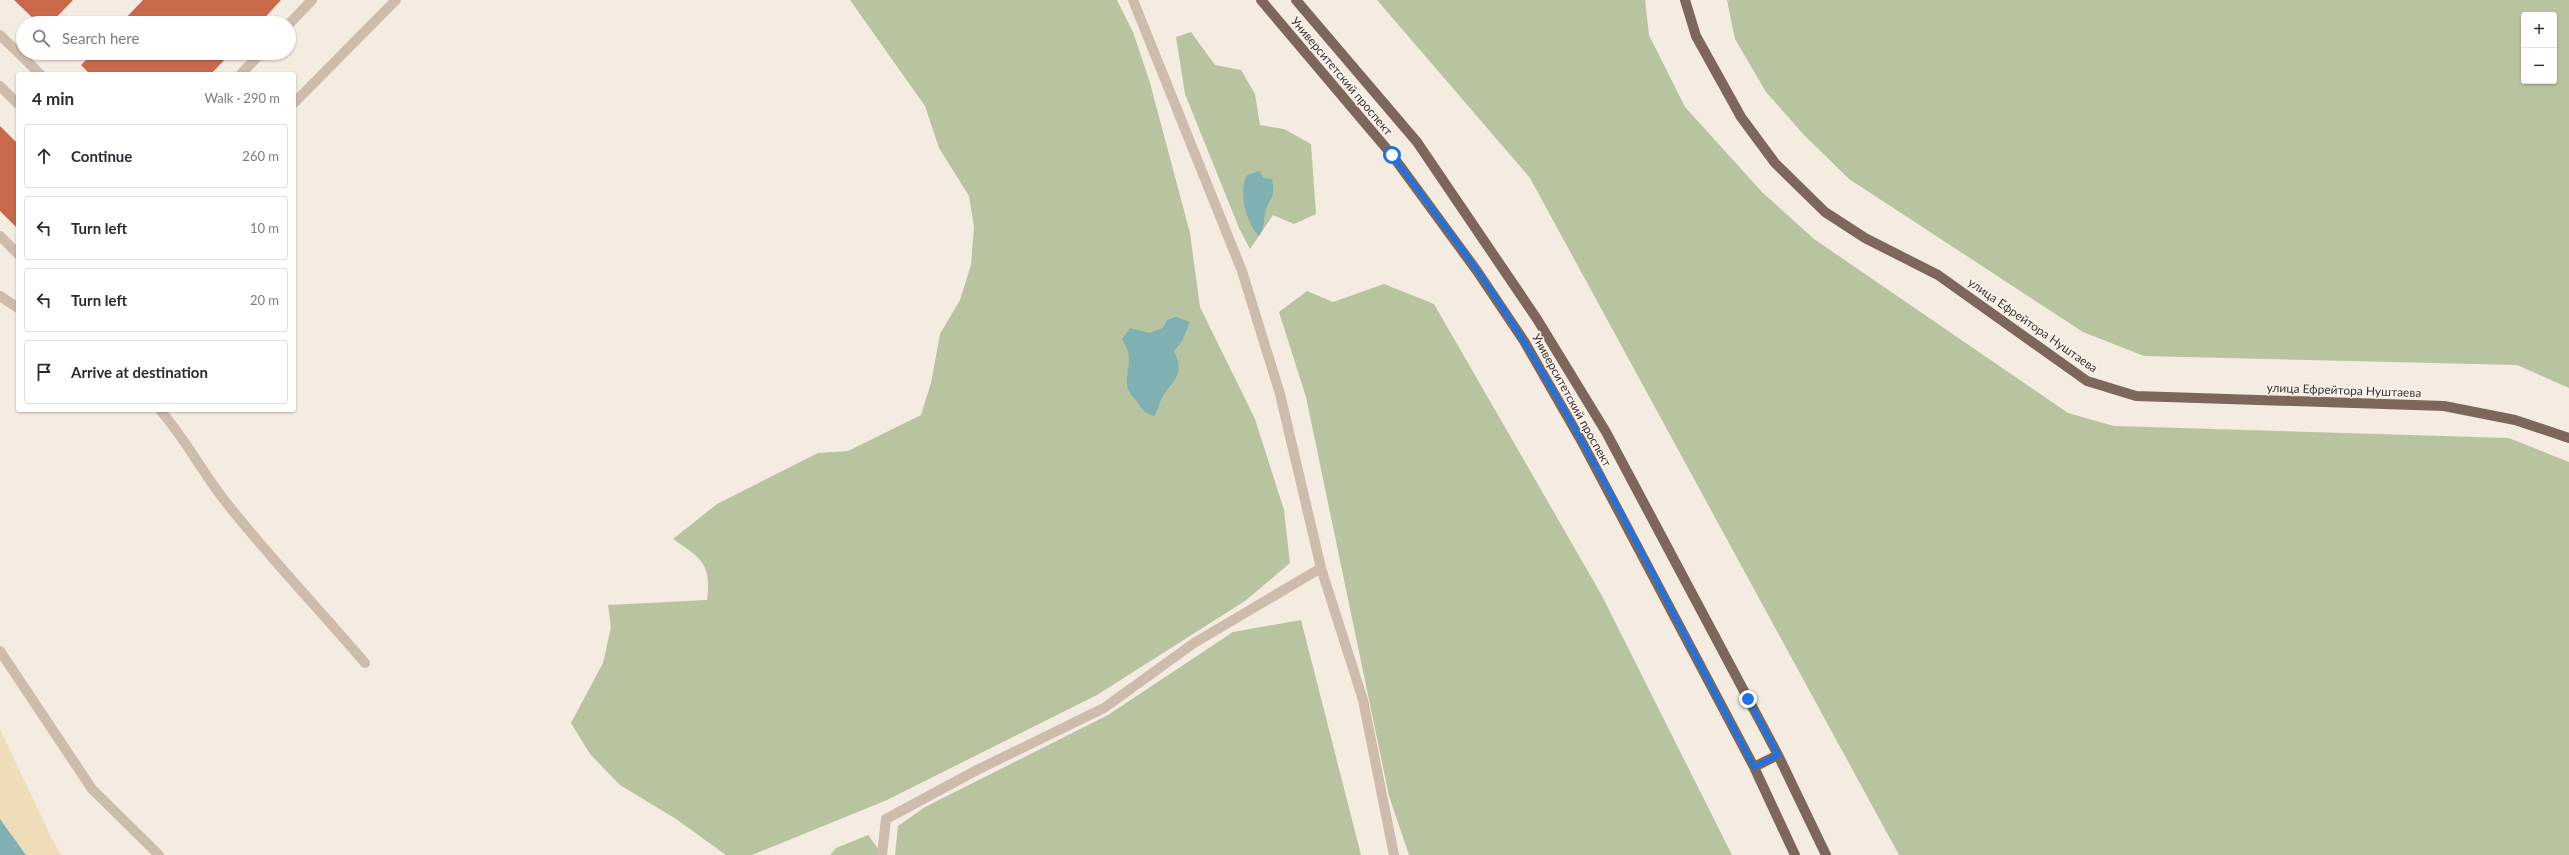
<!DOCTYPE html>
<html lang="en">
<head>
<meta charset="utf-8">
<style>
  body { margin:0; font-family:Lato,sans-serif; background:#f7f7f7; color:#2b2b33 }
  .controls { position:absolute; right:12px; top:12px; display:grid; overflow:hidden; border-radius:4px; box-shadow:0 1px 3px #0004 }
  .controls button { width:36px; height:36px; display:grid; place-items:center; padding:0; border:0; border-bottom:1px solid #e1e1e2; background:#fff; color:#2b2b33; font:20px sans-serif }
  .stop { position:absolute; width:12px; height:12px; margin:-9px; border:3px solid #1a73e8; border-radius:50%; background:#fff }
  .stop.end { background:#1a73e8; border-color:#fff; box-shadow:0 1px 4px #0008 }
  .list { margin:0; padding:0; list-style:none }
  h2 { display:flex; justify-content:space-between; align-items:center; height:52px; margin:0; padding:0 16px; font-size:17px }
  h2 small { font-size:13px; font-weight:400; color:#7c7c81 }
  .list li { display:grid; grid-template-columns:26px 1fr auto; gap:12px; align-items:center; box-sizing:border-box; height:64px; margin:0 8px 8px; padding:0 8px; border:1px solid #e1e1e2; border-radius:4px }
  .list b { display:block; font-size:15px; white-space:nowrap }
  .list em { font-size:13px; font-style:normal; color:#7c7c81 }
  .icon { flex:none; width:22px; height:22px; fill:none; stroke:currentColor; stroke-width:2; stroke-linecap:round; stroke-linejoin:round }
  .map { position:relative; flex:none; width:2569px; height:855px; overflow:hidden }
  .search { position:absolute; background:#fff; box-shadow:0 1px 3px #0004; left:16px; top:16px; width:280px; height:44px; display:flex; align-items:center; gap:10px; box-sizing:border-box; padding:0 14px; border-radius:22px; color:#7c7c81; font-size:15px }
  .panel { position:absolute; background:#fff; box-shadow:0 1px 3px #0004; left:16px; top:72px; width:280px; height:340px; border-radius:4px }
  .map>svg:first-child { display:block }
  .green { fill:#b8c4a0; fill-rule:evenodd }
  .sand { fill:#efdcb8 }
  .water { fill:#7fb0b2 }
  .building { fill:#c8694b }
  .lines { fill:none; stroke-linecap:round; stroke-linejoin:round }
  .minor { stroke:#cdbbac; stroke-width:10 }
  .major { stroke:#7d675c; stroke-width:10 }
  .route { stroke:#1a73e8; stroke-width:5 }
  .labels { text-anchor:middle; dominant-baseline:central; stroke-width:3; stroke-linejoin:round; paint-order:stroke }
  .street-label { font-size:12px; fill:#3b302b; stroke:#fbf5ee }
</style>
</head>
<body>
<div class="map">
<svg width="2569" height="855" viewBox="0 0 2569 855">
  <rect width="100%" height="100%" fill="#f4ebe1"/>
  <path class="green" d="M850,0h267l16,32 17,51 40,150 10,74 55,112 29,91 6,53 -45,38 -148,94 -210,105 -135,55h-26l-50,-36 -56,-34 -30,-31 -19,-31 32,-60 8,-36 -3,-22 99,-5c5,-36 -6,-42 -34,-61l44,-35 101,-51 30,-2 73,-36 10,-32 9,-49 20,-34 11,-35 3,-38 -5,-31 -30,-48 -14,-42z
    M1377,0h268l4,35 36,72 77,85 52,47 254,174 46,13 395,12 60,24v393h-670l-369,-677z
    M1727,0h842v388l-52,-23 -373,-9 -61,-24 -234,-153 -45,-44 -38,-43 -31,-53zM2524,15h30v66h-30z
    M1191,32l24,33 26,5 14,24 5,31 24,4 27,15 5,70 -22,10 -21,-9 -23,34 -11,-21 -54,-134 -9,-57z
    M1384,284l50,20 167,290 131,261h-323l-20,-59 -83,-399 -27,-85 28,-21 26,11z
    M1301,620l60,235h-466l3,-29 27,-19 183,-92 125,-83z
    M868,835l11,15v5h-49l6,-7z"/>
  <path class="sand" d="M0,729l52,110 9,16h-35l-26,-36z"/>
  <path class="water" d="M1260,171l3,7 9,1c4,21 -2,17 -7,33 -2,10 1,13 -6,24 -13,-13 -21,-44 -12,-61z
    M1176,317l14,5 -8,19 -8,10c11,23 1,27 -11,45 -4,6 -4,13 -9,20 -9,-3 -11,-5 -16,-13 -2,-4 -6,-6 -8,-10 -10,-17 8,-29 -8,-54l8,-11 19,5 14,-5 4,-8z
    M0,819l26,36h-26z"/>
  <path class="building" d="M14,0h59l-22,23h-13z
    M143,0h138l-21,23h-139z
    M93,53h138l-20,21h-121l-9,-9z
    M0,126l18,18v85l-18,-18z"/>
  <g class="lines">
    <path class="minor" d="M1133,0l109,271 38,123 41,174 42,132 31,155
      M289,24l23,-24
      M0,35l40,39
      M241,74l20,-21
      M0,86l18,18
      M294,103l102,-103
      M0,236l18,18
      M0,296l18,12
      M160,410c25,28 42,62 65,91 44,56 94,108 140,162
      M0,651l92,138 67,66
      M882,855l4,-36 91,-49 127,-62 90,-65 127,-75"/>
    <path class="major" d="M1261,0l131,155 85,116 47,70 58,101 172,325 41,88
      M1296,0l121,142 120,177 69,113 172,323 48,100
      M1685,0l11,36 45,81 34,46 50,49 40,26 73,37 149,106 49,15 308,10 71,14 54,18
      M1754,767l24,-12"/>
  </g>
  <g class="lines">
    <path class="route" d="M1392,155c45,61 93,122 132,187 84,137 154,284 230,425l24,-12 -30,-56"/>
  </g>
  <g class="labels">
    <g class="street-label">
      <text transform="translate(1342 76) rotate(50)">Университетский проспект</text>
      <text transform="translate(2033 325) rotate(35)">улица Ефрейтора Нуштаева</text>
      <text transform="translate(2344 390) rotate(2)">улица Ефрейтора Нуштаева</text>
      <text transform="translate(1572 400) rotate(61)">Университетский проспект</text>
    </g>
  </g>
</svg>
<div class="controls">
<button>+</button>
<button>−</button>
</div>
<div class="stop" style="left:1392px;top:155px"></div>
<div class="stop end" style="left:1748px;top:699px"></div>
<div class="search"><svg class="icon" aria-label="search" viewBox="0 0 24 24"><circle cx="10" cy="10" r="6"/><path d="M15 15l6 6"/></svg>Search here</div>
<section class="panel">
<h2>4 min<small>Walk · 290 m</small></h2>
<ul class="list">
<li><svg class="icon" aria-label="ahead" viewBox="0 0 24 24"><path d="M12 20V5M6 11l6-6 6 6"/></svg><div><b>Continue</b></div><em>260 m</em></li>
<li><svg class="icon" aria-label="left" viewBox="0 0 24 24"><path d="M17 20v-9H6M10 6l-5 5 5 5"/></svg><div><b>Turn left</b></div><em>10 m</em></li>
<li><svg class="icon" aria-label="left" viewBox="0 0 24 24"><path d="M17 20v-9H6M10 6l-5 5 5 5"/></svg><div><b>Turn left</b></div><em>20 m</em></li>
<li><svg class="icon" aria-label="arrive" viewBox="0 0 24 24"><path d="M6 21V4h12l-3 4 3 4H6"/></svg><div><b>Arrive at destination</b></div></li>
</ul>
</section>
</div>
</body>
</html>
